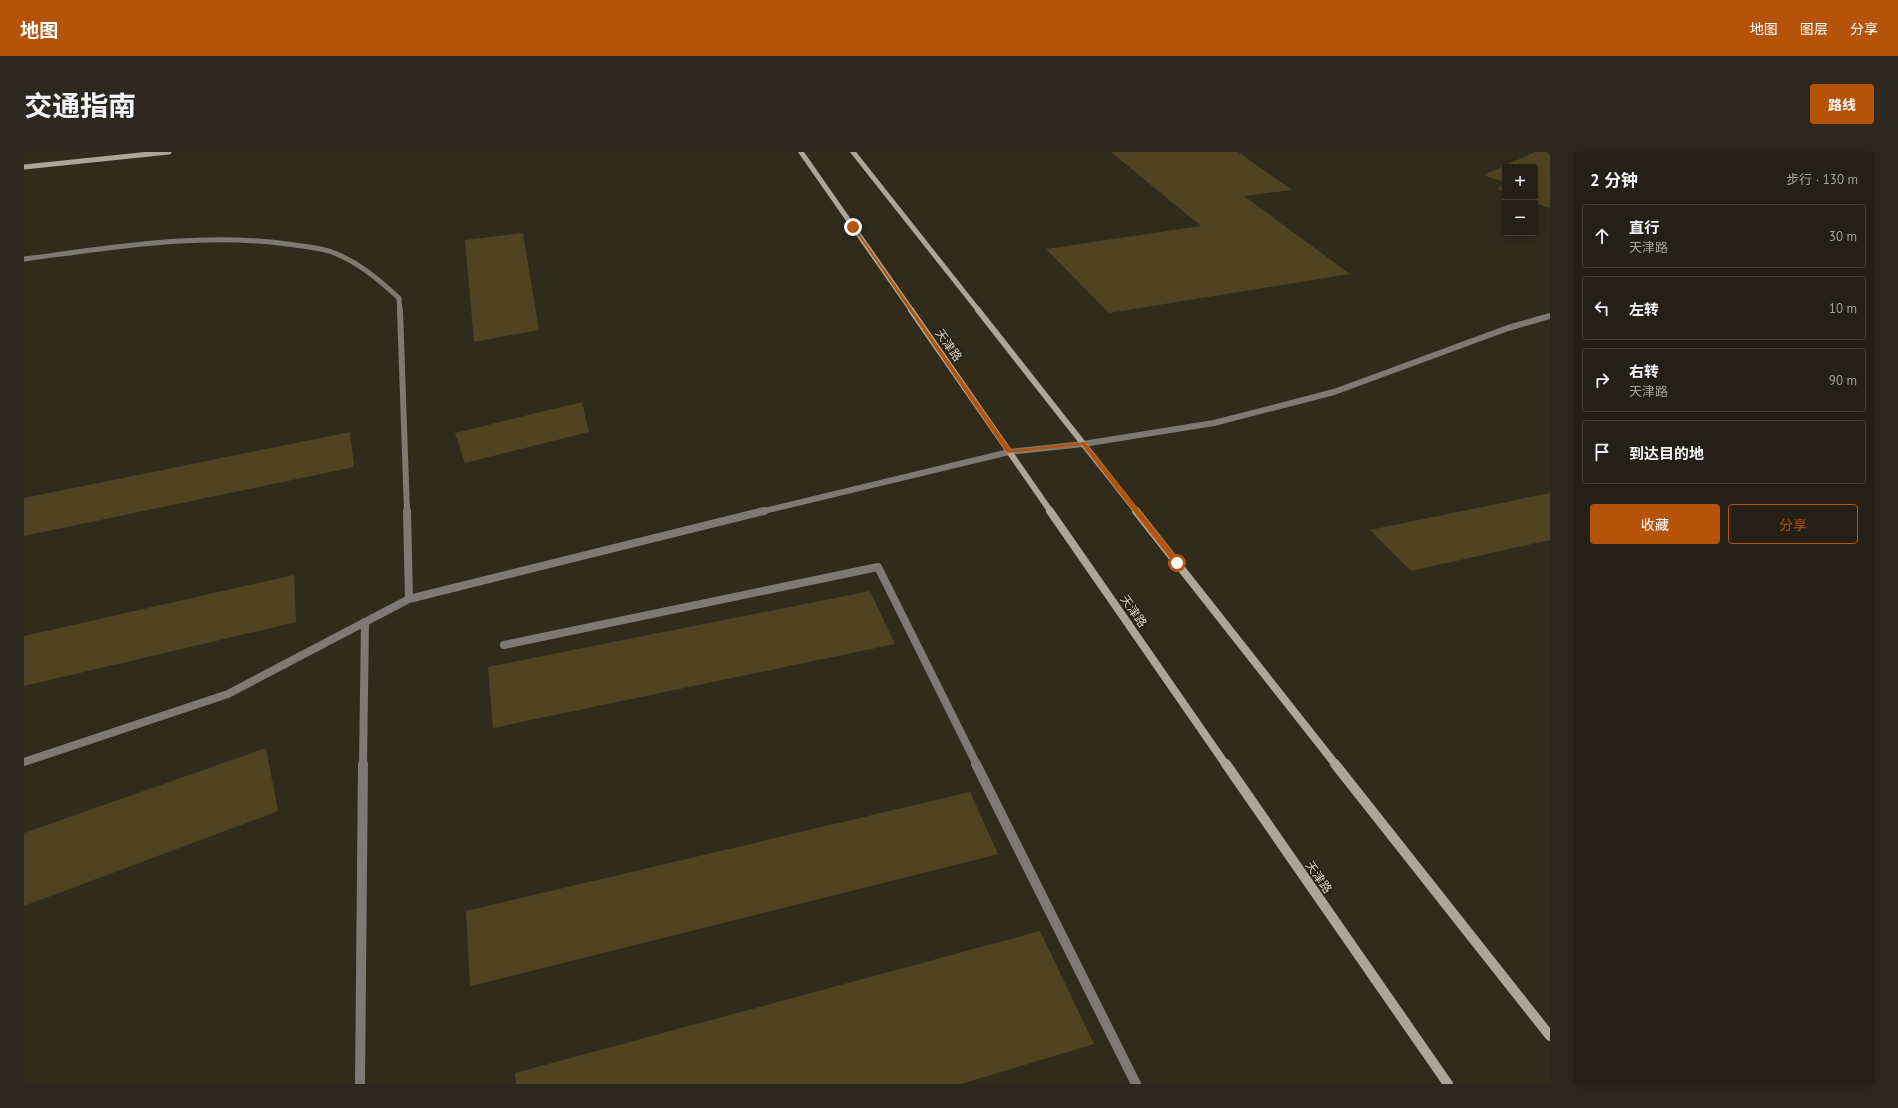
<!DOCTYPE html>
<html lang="zh">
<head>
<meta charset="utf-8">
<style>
  body { margin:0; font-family:"PT Sans","Noto Sans SC",sans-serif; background:#2d281e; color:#f1f3f6 }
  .controls { position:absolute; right:12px; top:12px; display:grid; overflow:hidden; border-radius:4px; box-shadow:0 2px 10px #0003 }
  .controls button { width:36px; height:36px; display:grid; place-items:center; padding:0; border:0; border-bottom:1px solid #423e34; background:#252015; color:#f1f3f6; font:20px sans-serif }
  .stop { position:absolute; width:12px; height:12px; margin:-9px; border:3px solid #b45309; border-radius:50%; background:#fff }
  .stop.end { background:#b45309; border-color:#fff; box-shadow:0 1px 4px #0008 }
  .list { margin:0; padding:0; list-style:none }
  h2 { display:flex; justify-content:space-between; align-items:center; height:52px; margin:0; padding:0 16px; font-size:17px }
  h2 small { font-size:13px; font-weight:400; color:#a3a3a0 }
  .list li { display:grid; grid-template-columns:26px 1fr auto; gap:12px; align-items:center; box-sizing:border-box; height:64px; margin:0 8px 8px; padding:0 8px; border:1px solid #423e34; border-radius:4px }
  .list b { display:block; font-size:15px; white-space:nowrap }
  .list p { margin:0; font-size:13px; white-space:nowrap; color:#a3a3a0 }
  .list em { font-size:13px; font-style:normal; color:#a3a3a0 }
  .actions { display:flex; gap:8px; padding:12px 16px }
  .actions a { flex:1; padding:9px 0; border:1px solid #b45309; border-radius:4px; text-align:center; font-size:14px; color:#b45309 }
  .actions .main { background:#b45309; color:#fff }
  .icon { flex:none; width:22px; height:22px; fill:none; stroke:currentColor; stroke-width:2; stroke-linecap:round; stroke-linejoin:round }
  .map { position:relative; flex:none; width:1526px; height:932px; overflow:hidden; border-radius:4px }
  header { display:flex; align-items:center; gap:24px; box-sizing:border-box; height:56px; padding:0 20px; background:#b45309; color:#fff }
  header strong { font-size:19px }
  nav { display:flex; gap:22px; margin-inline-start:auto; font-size:14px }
  .intro { display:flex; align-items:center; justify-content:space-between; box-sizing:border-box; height:96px; padding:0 24px }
  h1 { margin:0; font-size:28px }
  .button { padding:10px 18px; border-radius:4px; background:#b45309; color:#fff; font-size:14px; font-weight:700 }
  main { display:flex; gap:24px; padding:0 24px }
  aside { flex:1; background:#252015; border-radius:4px; box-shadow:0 2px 10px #0003 }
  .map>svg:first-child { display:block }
  .building { fill:#504322 }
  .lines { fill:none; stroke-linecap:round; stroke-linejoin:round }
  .lane-far3 { stroke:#7d7a72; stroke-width:5 }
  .lane-far2 { stroke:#7d7a72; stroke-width:6 }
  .lane-far1 { stroke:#7d7a72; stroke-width:8 }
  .lane { stroke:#7d7a72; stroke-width:10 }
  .secondary-far3 { stroke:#aba69a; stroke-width:5 }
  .secondary-far2 { stroke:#aba69a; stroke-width:6 }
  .secondary-far1 { stroke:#aba69a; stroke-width:8 }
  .secondary { stroke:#aba69a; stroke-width:10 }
  .route { fill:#b45309 }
  .labels { text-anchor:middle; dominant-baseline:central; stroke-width:3; stroke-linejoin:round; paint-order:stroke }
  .street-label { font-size:12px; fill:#d5d1c8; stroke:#272113 }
</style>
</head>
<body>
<header>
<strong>地图</strong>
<nav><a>地图</a><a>图层</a><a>分享</a></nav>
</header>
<div class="intro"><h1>交通指南</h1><a class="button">路线</a></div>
<main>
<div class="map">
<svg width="1526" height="932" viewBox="0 0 1526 932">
  <rect width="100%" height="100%" fill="#312b1c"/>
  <path class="building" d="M1087,0h127l54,38 -48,6 106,78 -241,39 -63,-64 155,-23z
    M1511,0h15v56l-15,-5v-36h-30v25l-8,-3 7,-7 -20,-7z
    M499,81l16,97 -65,12 -9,-102z
    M558,250l7,30 -124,31 -10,-30z
    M326,280l4,35 -330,69v-38z
    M1526,341v47l-139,31 -41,-41z
    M270,423l2,47 -272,64v-50z
    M846,439l25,53 -402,84 -5,-61z
    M242,596l12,63 -254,95v-73z
    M946,640l28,62 -528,132 -4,-75z
    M1016,779l54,113 -133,40h-445l-1,-11z"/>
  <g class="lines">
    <path class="lane-far3" d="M0,107c87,-11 175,-27 263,-15 14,2 29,3 42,7 27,9 49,28 70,47l1,13"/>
    <path class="lane-far2" d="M376,158l7,202
      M736,360l249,-60 74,-8 131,-21 120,-31 174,-64 42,-12"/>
    <path class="lane-far1" d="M383,359l2,88
      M480,493l374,-78 99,198
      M0,610l204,-68 181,-95 355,-88
      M339,613l2,-143"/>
    <path class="lane" d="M952,612l160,320
      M336,932l3,-320"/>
    <path class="secondary-far3" d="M777,0l111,159
      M829,0l126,159
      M0,15l145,-15"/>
    <path class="secondary-far2" d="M887,158l140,202
      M954,158l159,202"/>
    <path class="secondary-far1" d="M1026,359l176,254
      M1112,359l200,254"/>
    <path class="secondary" d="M1202,612l222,320
      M1311,612l215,272"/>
  </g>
  <path class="route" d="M828,74h2l157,224 74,-8 95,119v4h-5l-93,-120 -75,8z"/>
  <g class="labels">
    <g class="street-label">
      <text transform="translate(925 193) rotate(55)">天津路</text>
      <text transform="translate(1110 459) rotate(55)">天津路</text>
      <text transform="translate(1295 725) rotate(55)">天津路</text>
    </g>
  </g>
</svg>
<div class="controls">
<button>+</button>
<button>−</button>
</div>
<div class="stop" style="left:1153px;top:411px"></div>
<div class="stop end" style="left:829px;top:75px"></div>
</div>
<aside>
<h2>2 分钟<small>步行 · 130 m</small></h2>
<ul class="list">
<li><svg class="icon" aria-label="ahead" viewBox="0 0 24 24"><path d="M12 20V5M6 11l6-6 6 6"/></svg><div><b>直行</b><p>天津路</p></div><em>30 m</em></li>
<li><svg class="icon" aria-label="left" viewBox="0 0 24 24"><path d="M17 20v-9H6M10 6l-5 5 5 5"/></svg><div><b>左转</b></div><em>10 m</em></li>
<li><svg class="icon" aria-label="right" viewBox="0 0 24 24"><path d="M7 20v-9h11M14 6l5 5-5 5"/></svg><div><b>右转</b><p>天津路</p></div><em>90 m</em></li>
<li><svg class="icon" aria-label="arrive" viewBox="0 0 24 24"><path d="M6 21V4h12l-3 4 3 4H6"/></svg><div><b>到达目的地</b></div></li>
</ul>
<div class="actions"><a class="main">收藏</a><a>分享</a></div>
</aside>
</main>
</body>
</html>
